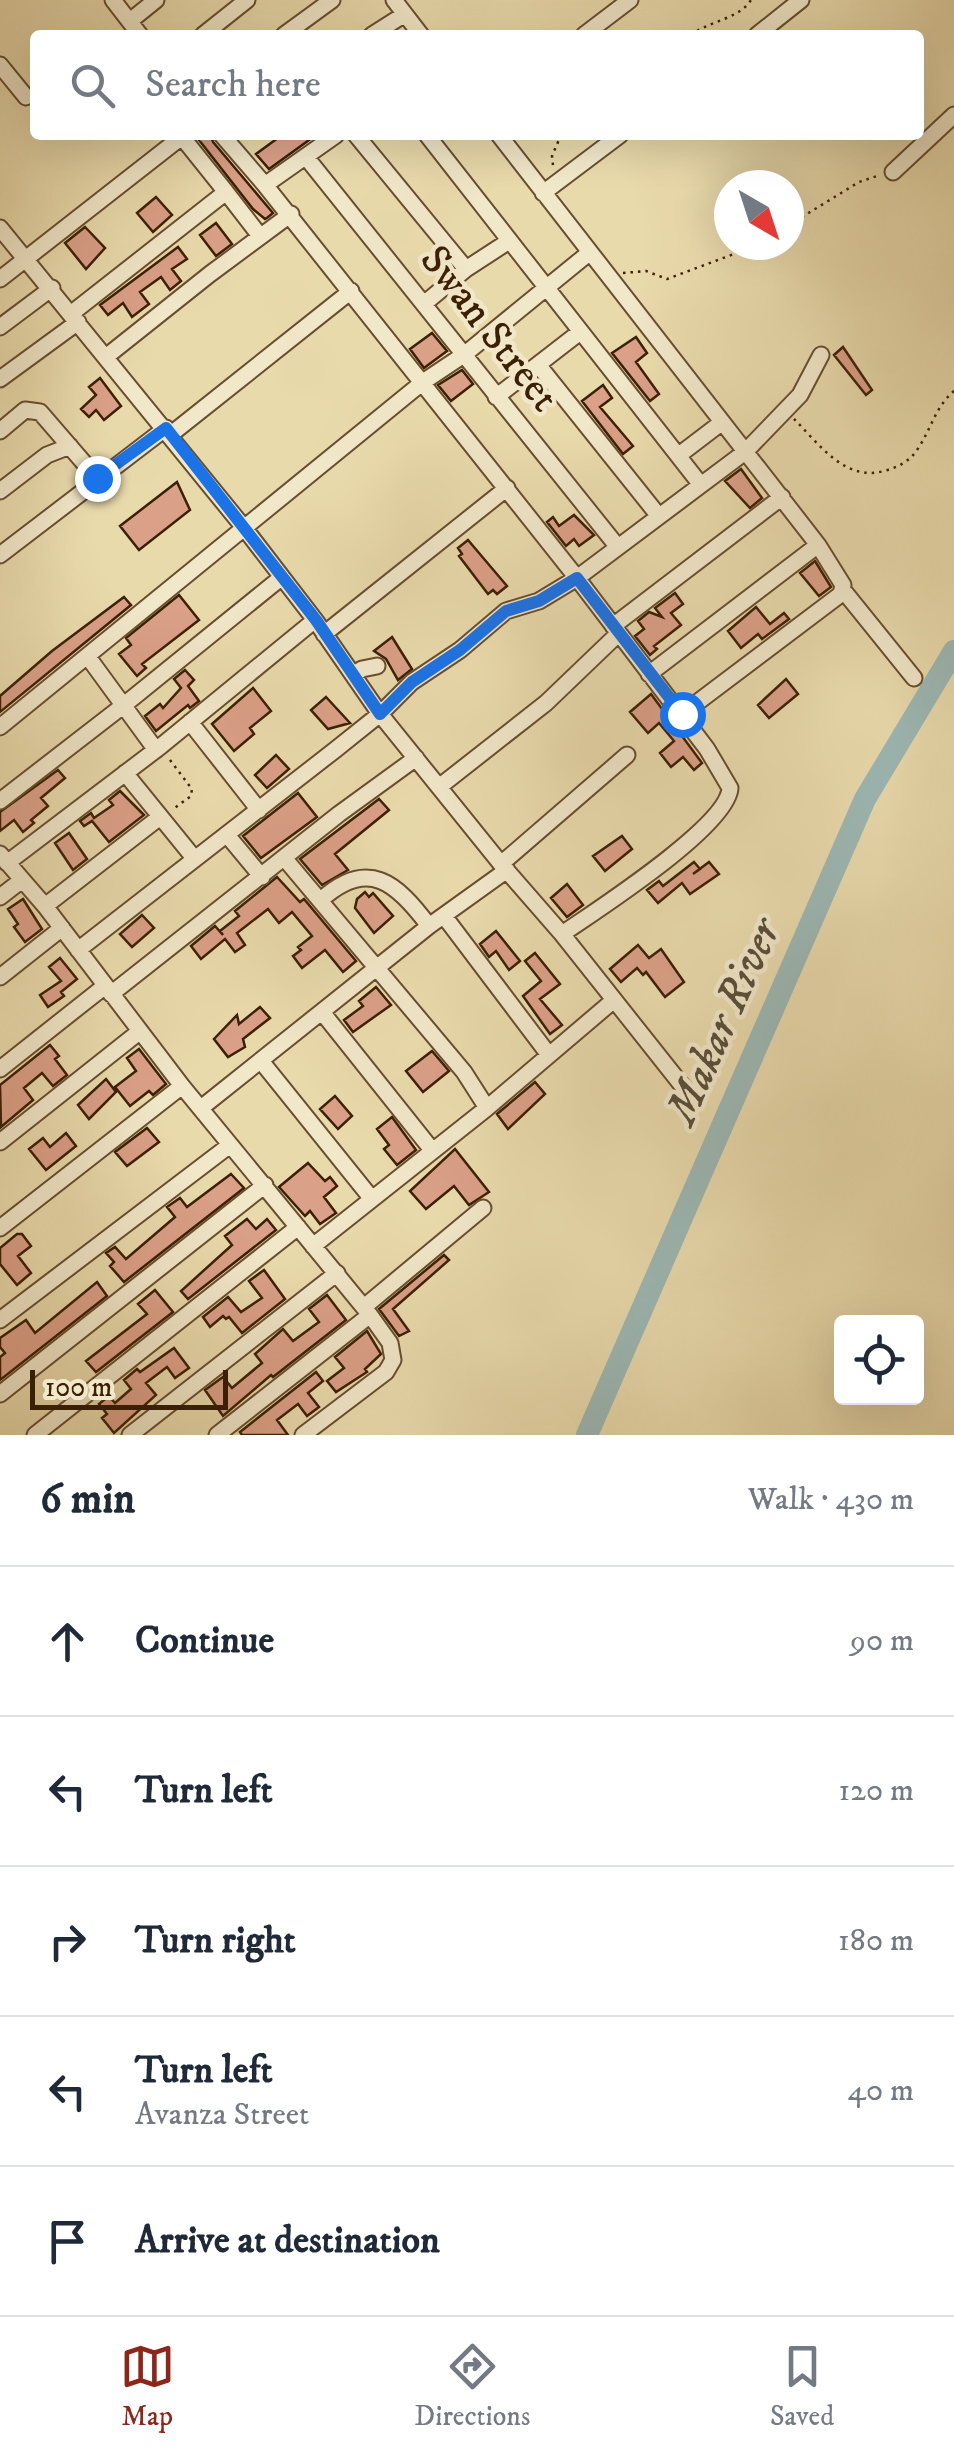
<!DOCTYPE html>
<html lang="en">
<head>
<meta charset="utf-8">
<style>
  body { margin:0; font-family:"IM FELL DW Pica",serif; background:#f6f6f7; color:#1f2937 }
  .controls { position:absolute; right:30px; bottom:30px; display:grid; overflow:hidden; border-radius:10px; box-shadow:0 10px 40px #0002 }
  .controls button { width:90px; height:90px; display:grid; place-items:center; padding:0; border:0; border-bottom:2px solid #e0e1e3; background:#fff; color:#1f2937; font:50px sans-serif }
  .compass { position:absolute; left:714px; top:170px; width:90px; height:90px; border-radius:50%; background:#fff; box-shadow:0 10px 40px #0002; rotate:141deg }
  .scale { position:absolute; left:30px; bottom:25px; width:198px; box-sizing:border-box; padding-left:10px; border:5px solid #3c2004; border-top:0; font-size:28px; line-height:35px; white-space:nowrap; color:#3c2004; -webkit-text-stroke:8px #f1e7c9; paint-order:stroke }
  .stop { position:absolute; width:30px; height:30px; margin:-22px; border:8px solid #1a73e8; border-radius:50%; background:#fff }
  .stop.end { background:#1a73e8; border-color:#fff; box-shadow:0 2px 10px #0008 }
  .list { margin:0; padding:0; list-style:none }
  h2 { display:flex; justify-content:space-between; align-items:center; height:130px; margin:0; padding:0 40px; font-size:42px }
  h2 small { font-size:32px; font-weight:400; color:#747a83 }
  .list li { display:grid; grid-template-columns:65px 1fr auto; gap:30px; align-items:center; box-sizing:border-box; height:150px; padding:0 40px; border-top:2px solid #e0e1e3 }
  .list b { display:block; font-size:38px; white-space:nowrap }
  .list p { margin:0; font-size:32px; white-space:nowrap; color:#747a83 }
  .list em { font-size:32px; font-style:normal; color:#747a83 }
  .icon { flex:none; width:55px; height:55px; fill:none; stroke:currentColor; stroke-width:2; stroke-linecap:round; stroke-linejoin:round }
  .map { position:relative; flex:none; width:954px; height:1435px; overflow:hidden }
  .search { position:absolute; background:#fff; box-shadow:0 10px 40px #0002; left:30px; right:30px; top:30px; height:110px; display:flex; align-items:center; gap:25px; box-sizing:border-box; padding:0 35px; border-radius:10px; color:#747a83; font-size:38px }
  .sheet { height:880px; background:#fff }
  nav { display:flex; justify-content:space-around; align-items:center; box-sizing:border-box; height:140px; border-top:2px solid #e0e1e3; background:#fff; font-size:28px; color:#747a83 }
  nav a { display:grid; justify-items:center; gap:5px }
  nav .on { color:#8f2418 }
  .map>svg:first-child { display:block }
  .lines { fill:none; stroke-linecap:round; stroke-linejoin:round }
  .river { stroke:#9cb8b5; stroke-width:22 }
  .building { fill:#dba088; stroke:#3c2004; stroke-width:2.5 }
  .minor-casing { stroke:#674e2e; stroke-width:19 }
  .path { stroke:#3c2004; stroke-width:2.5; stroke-dasharray:2.5 5; stroke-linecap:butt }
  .minor { stroke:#f1e7c9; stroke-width:15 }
  .route { stroke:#1a73e8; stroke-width:12 }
  .labels { text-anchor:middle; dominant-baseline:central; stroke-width:9; stroke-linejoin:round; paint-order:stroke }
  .street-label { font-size:42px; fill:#3c2004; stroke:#f1e7c9 }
  .water-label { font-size:45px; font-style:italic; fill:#594e39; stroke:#f1e7c9 }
</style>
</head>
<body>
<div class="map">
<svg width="954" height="1435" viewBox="0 0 954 1435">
  <rect width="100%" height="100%" fill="#e9daac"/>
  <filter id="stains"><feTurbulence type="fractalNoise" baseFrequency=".002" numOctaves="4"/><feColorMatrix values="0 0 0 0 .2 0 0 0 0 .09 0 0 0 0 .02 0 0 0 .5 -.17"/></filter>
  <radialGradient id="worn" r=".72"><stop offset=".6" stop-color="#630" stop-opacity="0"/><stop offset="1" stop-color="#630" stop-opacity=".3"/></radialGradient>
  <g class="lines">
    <path class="river" d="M587,1435l278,-636 89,-148"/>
  </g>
  <path class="building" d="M205,135h6l2,7 60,71 -6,5 -2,1 -12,-10 -54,-69z
    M282,135h34l-47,34 -13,-15z
    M156,197l16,18 -19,17 -16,-19z
    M216,223l16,21 -16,12 -16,-21z
    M85,227l20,21 -19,21 -21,-26z
    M178,247l9,12 -15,10 9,12 -11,9 -9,-13 -21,15 9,12 -17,13 -9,-14 -15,12 -8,-10z
    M432,333l15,18 -23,17 -14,-19z
    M636,337l11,16 -11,9 23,32 -9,7 -38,-48z
    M843,347l29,43 -6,5 -32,-40z
    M462,370l11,14 -22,17 -13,-16z
    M100,378l21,28 -17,14 -8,-10 -7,7 -8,-8 15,-14 -7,-8z
    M603,385l9,13 -12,9 33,39 -10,8 -41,-53z
    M741,469l21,29 -12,10 -25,-27z
    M177,482l13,28 -51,40 -19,-24z
    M574,515l20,20 -15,11 -5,-7 -8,7 -19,-24 6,-5 6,9z
    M468,540l39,46 -10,8 -4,-4 -5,4 -29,-38 3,-2 -4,-6z
    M815,561l16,26 -12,9 -19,-23z
    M675,593l8,11 -12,9 10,12 -27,21 3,3 -7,6 -15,-19 9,-7 -6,-8 11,-9 13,5 -7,-9z
    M179,595l20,25 -57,44 4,4 -9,8 -18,-22 12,-9 -5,-7z
    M124,597l7,8 -131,107v-16l52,-45z
    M756,607l14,17 14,-11 5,6 -27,20 -4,-5 -17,14 -13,-17z
    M392,637l20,32 -14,11 -12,-21 -12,-8z
    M185,670l9,10 -6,6 11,15 -9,7 -2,-3 -32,26 -11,-15 15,-12 3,4 18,-20 -7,-9z
    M786,679l12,15 -29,24 -11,-13z
    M253,688l18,23 -21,17 4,6 -20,17 -22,-27z
    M651,694l51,69 -8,7 -11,-13 -12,10 -11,-14 14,-12 -15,-18 -11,10 -18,-21z
    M326,697l24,26 -22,6 -17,-19z
    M276,755l13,14 -22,19 -12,-13z
    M58,770l7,8 -24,20 7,8 -17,14 3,3 -11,9 -9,-12 -14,11v-19z
    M120,791l24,24 -35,27 -17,-21 -8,5 -4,-5 11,-8 3,5 19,-13 -4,-5z
    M298,793l19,24 -56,41 -18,-22z
    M379,799l10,11 -54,44 13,16 -26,15 -22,-26z
    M69,833l18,26 -14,11 -18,-27z
    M622,836l10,13 -27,22 -12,-15z
    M694,862l6,7 -7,5 16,-12 10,12 -29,20 -8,-11 -24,20 -11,-13 12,-9 4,5z
    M277,877l23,25 4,-3 52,62 -13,11 -18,-22 -23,18 -9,-12 8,-6 -3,-3 14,-11 -20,-24 -13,11 -11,-14 -31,24 8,12 -10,7 -10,-13 -24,20 -10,-13 24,-20 8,9 -3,-4 19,-15 -4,-5z
    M567,884l16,21 -16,12 -16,-19z
    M365,892l4,5 4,-4 20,23 -19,17 -19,-25 2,-9z
    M23,899l19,30 -17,13 -11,-15 4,-3 -10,-15z
    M142,915l12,13 -22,19 -12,-13z
    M496,931l24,30 -11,9 -13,-19 -7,6 -9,-13z
    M638,945l11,13 12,-9 23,33 -19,15 -19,-25 -3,3 -6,-7 -16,14 -11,-13z
    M535,953l25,31 -20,15 22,26 -12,9 -27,-38 18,-15 -16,-20z
    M60,958l17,21 -16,13 3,4 -16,11 -8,-12 21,-14 -12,-14z
    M376,987l15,18 -38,27 -9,-12 19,-14 -4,-5z
    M260,1007l10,11 -27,21 2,8 -17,10 -14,-18 23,-24 2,9z
    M50,1045l9,11 -4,3 12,16 -14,11 -11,-13 -18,15 9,12 -32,27 -1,-42z
    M139,1049l27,35 -13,11 -4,-4 -19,15 -15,-19 21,-16 -9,-13z
    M432,1051l17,20 -26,21 -17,-21z
    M106,1079l10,13 -27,27 -11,-14z
    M535,1082l10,12 -37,35 -11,-15z
    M335,1096l17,20 -14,13 -18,-20z
    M392,1117l24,33 -19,15 -13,-16 5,-4 -12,-16z
    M147,1128l12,14 -32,24 -12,-14z
    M66,1133l10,13 -30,24 -17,-21 14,-11 7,9z
    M455,1149l34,43 -20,13 -15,-19 -28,23 -16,-18z
    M308,1163l17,18 5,-4 7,9 -13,11 12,16 -16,11 -10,-13 -5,5 -26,-29z
    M231,1174l13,14 -120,94 -14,-16 4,-4 -8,-9 9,-6 11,12 49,-42 -8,-10 13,-9 7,9z
    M247,1219l9,10 11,-10 9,11 -88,69 -7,-8 51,-46 -7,-9z
    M17,1234h5l9,12 -13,10 13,17 -14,12 -17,-21v-16z
    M444,1255l5,5 -56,49 16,22 -10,5 -20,-27z
    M264,1270l21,29 -43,34 -13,-16 -3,2 -3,-3 -13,11 -7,-10 25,-20 13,15 21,-14 -13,-17z
    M97,1282l10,14 -107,84v-23l5,-4 -5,-6v-9l26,-18 9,13z
    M155,1290l18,22 -77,60 -10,-11 61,-47 -9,-10z
    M327,1295l19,25 -73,57 -2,-2 -48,41 -18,-26 18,-13 9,11 30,-25 -7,-9 28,-25 10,12 26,-19 -10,-13z
    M367,1331l14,23 -16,15 2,3 -31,20 -9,-11 17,-13 -9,-11z
    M174,1348l15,20 -14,10 -8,-11 -21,16 10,12 -42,38 -12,-15 5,-4 -8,-10 10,-8 6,7 16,-14 -7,-9 13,-11 3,3z
    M316,1372l7,9 -15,12 11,14 -12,9 -9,-12 -21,16 11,15h-46l-2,-3z"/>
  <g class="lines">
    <g class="minor-casing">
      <path id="minor" d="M113,0l27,35
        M394,0l27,35
        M130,21l26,-21
        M203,35l44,-35
        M284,35l48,-35
        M372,35l33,-21
        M584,35l46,-35
        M757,35l44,-35
        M0,65l26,32
        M222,135l43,50
        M336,135l-71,50 312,393 130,171 23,39c-2,38 -133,122 -168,146
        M356,135l110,134
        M427,135l274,350
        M499,135l319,410 25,40 -2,9 -159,120
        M182,137l44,55
        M306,157l311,389
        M893,172l61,-57
        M543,193l77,-58
        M0,228l245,301 70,91 65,94 121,150 61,70 130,164
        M0,279l184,-144
        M425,303l41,-34 43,-28
        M72,313l154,-121 34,44
        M0,327l52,-39
        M107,356l103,-82 81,-60
        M539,366l119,149
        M0,379l78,-57
        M496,397l84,-65
        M0,431l25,-21 15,2 57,66
        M170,435l181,-144
        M679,455l42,-32
        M0,491l47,-36 23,-9
        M0,555l166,-127
        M843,590l71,88
        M613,626l169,-129
        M324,634l183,-146
        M88,657l68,93
        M649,674l169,-129
        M353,675l9,-6 15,-3
        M190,722l69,88
        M0,727l423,-345 42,-28 124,-101
        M125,773l69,85
        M439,787l107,-84 73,-70
        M0,801l124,-96 158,-128
        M227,835l35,42
        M0,854l45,52 137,180 188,229 20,28 3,17 -7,12 -83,63
        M285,859l179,213 23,36
        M7,863l154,-117 154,-126
        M501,864l126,-109
        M0,897l22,-17
        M321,900c47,-43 76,-17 108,26
        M45,906l115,-89
        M444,916l105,139
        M78,950l257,-200 45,-36 32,-32 48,-32 46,-39 33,-10 38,-23 168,-126 55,-57 21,-40
        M0,977l62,-49
        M111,994l228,-180 77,-56
        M322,1012l110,138
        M261,1061l111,138
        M0,1069l105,-83
        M201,1108l228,-182 78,-56
        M0,1142l139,-110
        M0,1228l182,-142
        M313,1246l174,-138 127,-108
        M364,1307l119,-99
        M0,1320l230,-175
        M0,1394l265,-209
        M35,1435l263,-208
        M130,1435l207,-162
        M217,1435l153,-120"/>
    </g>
    <path class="path" d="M691,35c18,-14 48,-16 60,-35
      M553,165l-1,-9 9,-21
      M789,225l70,-43 18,-6
      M623,273l23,-2 21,8 91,-34
      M794,419c25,25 51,63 90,52 14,-4 25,-9 33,-21 14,-20 18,-43 37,-59
      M170,760l22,29 -1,7 -19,14"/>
    <use href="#minor" class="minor"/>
  </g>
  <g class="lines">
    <path class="route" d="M97,478l69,-50 150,192 64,94 32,-32 48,-32 46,-39 33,-10 38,-23 105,136"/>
  </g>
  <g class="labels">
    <g class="street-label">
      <text transform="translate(489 329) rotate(52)">Swan Street</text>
    </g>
    <g class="water-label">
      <text transform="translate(724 1022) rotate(-66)">Makar River</text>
    </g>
  </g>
  <rect width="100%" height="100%" filter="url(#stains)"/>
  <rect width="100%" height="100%" fill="url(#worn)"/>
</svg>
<div class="controls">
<button><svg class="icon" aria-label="locate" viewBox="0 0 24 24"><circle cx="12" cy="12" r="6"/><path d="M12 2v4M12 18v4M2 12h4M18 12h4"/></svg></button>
</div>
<svg class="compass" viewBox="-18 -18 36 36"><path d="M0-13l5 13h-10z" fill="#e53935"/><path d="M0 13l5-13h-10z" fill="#747a83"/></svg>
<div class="scale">100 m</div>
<div class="stop" style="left:682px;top:714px"></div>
<div class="stop end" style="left:97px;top:478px"></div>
<div class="search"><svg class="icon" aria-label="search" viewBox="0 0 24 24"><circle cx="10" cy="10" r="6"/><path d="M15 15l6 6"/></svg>Search here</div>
</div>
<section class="sheet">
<h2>6 min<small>Walk · 430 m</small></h2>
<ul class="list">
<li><svg class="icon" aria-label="ahead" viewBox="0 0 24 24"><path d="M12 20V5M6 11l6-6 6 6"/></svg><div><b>Continue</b></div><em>90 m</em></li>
<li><svg class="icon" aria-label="left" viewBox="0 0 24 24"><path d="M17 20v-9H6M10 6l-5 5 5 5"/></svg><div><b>Turn left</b></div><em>120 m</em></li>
<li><svg class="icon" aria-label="right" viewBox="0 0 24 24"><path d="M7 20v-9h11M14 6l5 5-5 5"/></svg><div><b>Turn right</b></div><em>180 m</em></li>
<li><svg class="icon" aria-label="left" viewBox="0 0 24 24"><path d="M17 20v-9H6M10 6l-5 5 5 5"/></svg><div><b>Turn left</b><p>Avanza Street</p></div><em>40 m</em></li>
<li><svg class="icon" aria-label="arrive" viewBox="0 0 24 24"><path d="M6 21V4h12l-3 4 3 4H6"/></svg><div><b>Arrive at destination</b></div></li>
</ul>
</section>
<nav>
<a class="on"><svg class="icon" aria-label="map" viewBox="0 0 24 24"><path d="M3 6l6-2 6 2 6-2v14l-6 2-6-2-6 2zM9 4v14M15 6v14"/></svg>Map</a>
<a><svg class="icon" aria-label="directions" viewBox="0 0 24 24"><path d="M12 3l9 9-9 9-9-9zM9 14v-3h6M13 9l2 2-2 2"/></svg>Directions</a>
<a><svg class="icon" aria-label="saved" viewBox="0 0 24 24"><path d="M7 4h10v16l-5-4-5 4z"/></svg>Saved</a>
</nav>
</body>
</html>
